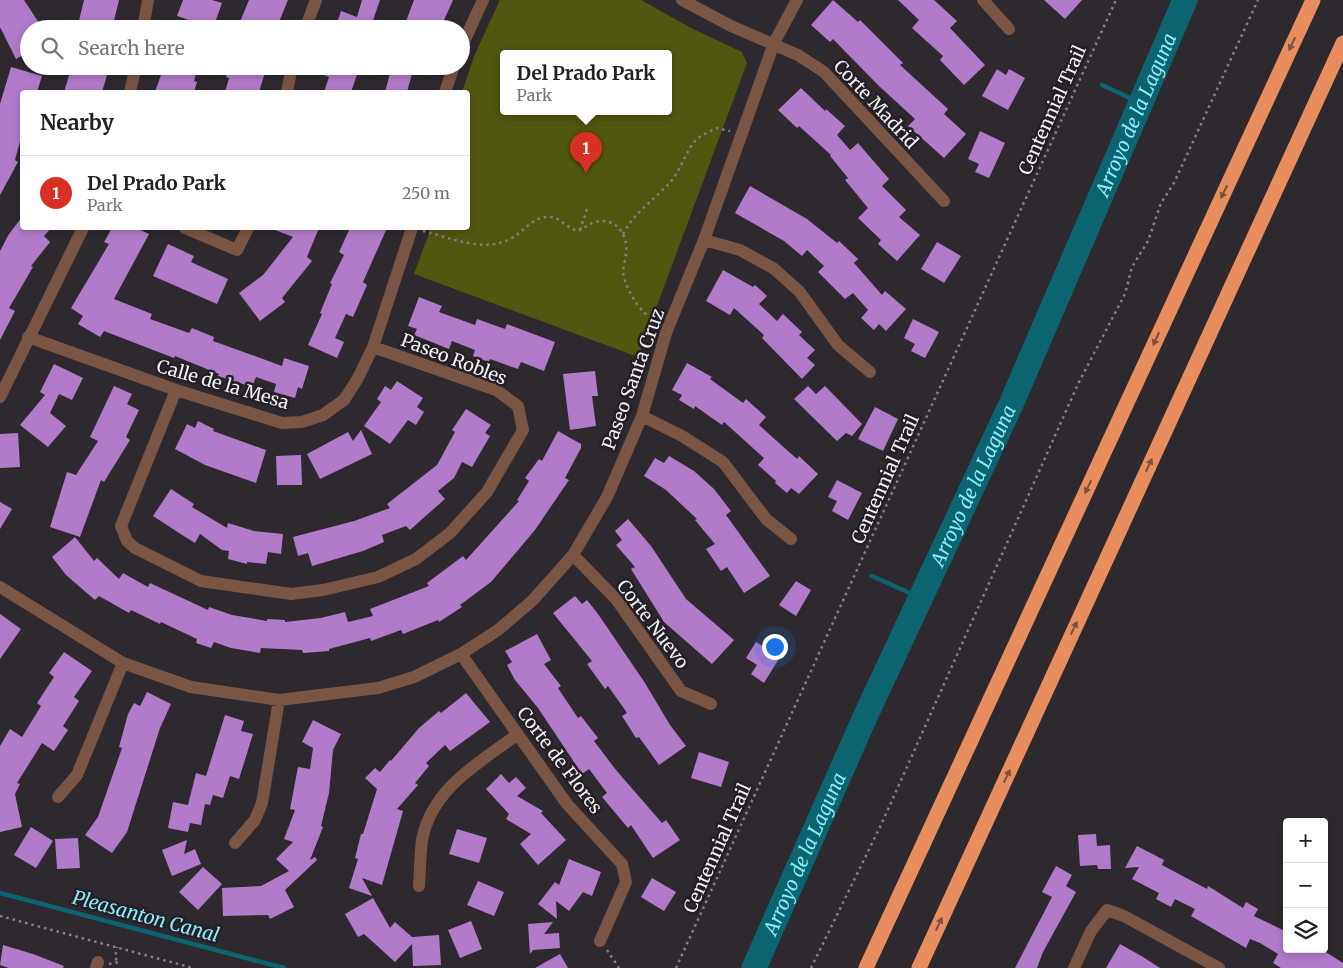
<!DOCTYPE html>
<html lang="en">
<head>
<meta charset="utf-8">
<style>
  body { margin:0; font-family:Merriweather,serif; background:#f6f6f6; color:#202124 }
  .controls { position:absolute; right:15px; bottom:15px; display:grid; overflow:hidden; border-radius:5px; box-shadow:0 2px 8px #0003 }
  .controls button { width:45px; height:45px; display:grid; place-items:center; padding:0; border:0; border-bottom:1px solid #e0e0e0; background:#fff; color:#202124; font:25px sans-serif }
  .you { position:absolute; left:774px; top:646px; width:18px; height:18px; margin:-12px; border:4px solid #fff; border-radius:50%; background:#1a73e8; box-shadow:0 0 0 8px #1a73e833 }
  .badge { display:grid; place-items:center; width:32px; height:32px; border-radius:50%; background:#d93025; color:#fff; font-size:16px; font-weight:700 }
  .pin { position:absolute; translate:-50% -41px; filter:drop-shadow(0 1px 2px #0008) }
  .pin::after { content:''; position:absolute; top:26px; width:18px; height:15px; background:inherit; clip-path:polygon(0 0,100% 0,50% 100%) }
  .popup { position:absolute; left:500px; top:50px; width:172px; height:65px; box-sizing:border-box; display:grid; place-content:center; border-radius:5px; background:#fff; filter:drop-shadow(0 1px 4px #0005); font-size:16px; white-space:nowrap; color:#757577 }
  .popup b { font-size:19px; color:#202124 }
  .popup::after { content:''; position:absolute; left:50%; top:100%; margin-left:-10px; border:10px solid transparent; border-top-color:#fff }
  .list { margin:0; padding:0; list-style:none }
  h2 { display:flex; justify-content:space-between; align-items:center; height:65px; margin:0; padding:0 20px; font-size:21px }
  h2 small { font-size:16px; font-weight:400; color:#757577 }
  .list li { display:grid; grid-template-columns:32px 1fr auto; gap:15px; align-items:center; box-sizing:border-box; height:75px; padding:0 20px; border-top:1px solid #e0e0e0 }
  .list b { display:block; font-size:19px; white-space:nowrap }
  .list p { margin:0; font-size:16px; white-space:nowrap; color:#757577 }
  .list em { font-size:16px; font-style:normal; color:#757577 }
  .icon { flex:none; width:28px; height:28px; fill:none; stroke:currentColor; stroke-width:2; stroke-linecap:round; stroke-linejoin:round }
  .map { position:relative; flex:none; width:1343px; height:968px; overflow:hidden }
  .search { position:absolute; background:#fff; box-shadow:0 2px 8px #0003; left:20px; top:20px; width:450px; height:55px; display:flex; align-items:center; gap:12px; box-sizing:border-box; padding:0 18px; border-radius:28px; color:#757577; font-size:19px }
  .panel { position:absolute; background:#fff; box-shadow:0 2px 8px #0003; left:20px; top:90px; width:450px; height:140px; border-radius:5px }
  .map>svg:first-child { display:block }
  .green { fill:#52570f; fill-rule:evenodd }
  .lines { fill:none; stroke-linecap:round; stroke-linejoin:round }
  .stream { stroke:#0b6470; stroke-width:4.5 }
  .river { stroke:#0b6470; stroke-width:25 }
  .building { fill:#b17bca }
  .path { stroke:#837f84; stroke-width:2.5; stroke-dasharray:2.5 4; stroke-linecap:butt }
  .street { stroke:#7b5543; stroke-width:12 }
  .highway { stroke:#e88d5e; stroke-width:15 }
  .oneway { fill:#7c503f }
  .labels { text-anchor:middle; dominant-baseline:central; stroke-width:5; stroke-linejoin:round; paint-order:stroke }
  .street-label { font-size:18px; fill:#f5f2f6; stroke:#231f25 }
  .water-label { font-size:19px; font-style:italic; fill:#8ceefd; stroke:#231f25 }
</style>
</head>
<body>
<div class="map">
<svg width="1343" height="968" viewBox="0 0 1343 968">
  <rect width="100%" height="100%" fill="#2d292f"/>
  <path class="green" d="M500,0h141l50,28 51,24 5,11 -109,294 -224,-83 17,-46h37v-136h-6l13,-38zM668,54v58h-164v-58z"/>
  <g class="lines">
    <path class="stream" d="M1102,85l39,18
      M872,576l49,22
      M0,893l284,75"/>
    <path class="river" id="s1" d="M754,968l111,-251 147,-315 173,-402"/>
  </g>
  <path class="building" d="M0,0h24l19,29h-14v23l-13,7 -16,-32z
    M84,0h35l-7,29h-35z
    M183,0h29l10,3 -9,25 -36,-12z
    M249,0h39l-12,29h-39z
    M362,0h18l-10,29h-35l6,-18 16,6z
    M414,0h39l-13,29h-37z
    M833,0l25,22 2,-2 43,43 -3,2 48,44 -4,5 22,20 -22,24 -36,-32 7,-7 -36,-33 -46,-47 -3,3 -19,-17z
    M898,0h36l23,21 -7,7 35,37 -21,20 -24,-25 3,-4 -31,-28 7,-8z
    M1044,0h38l-17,19z
    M72,66l35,9 -5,17h-38z
    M164,66h34l-4,15 3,1 -3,10h-39z
    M229,66h28l9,3 -7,23h-34l4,-14 -3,-1z
    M302,66h58l-9,26h-27l5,-15z
    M392,66h22l-7,26h-22z
    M11,67l31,9 -5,16h-15v42l-7,26 3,2 -18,33v-91z
    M997,69l9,6 3,-6 16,9 -17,32 -26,-14z
    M801,88l24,23 1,-2 19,17 -8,9 13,15 8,-7 31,36 -7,7 24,24 -7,7 21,18 -23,26 -19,-17 3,-4 -23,-22 10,-10 -23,-28 3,-2 -18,-22 1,-1 -32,-29 -2,2 -19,-18z
    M980,131l25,12 -16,35 -14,-6 4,-8 -11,-5z
    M750,186l57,33 30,24 2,-2 19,18 -4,4 28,32 3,-4 21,18 -20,22 -7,-7 -5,6 -13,-12 7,-8 -15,-17 -8,6 -27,-27 6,-6 -17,-16 -5,6 -18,-15 -49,-28z
    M22,217v11h29l-7,8 6,6 -19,24 2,1 -24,41 6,3 -15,29v-89l9,-17z
    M112,228h24l13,6 -35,65 38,15 -2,5 39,14 3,-5 22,9 -1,4 69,25 2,-8 25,8 -7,23 -4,-2 -3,11 -21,-6 2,-8 -20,-7 -4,10 -34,-11 1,-2 -44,-18 -1,2 -70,-27 -4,6 -22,-13 5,-8 -12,-8 38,-64 -5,-2z
    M270,228h49l-12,29 5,4 -30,37 3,4 -25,19 -21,-28 24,-18 30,-38z
    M350,228h37l-24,54 4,3 -14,32 -7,-3 -11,24 9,4 -7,16 -29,-13 14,-31 -2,-1 12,-29 -2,-1 14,-28 -5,-3z
    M937,242l24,14 -17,27 -23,-14z
    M168,244l26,12 -3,6 37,17 -11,25 -64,-28z
    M723,270l30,17 2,-2 12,11 -8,8 18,17 6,-7 19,18 -3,3 16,15 -8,8 8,7 -13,14 -40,-41 2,-3 -30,-27 -4,7 -24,-14z
    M419,297l23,9 -3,6 36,13 2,-6 28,10 2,-5 48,18 -11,29 -23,-9 -3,7 -28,-10 -1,3 -16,-6 2,-6 -23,-9 -3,8 -35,-14 3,-6 -9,-3z
    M913,319l26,13 -14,26 -14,-7 4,-7 -11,-6z
    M687,363l25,14 -2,2 33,24 3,-4 20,18 -7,8 38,34 2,-3 19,18 -19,20 -8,-6 -4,5 -12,-10 1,-2 -18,-16 6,-7 -40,-36 -2,3 -27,-19 -1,3 -15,-9 3,-5 -10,-5z
    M54,364l29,14 -11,22 -13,-6 -9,19 16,13 -18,21 -28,-22 25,-30 -5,-3z
    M595,371l3,25h-6l4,30 -26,4 -7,-56z
    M397,381l26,17 -6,9 7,5 -8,13 -8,-5 -18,24 -26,-18 17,-24 -4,-3 8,-13 6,4z
    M114,386l18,8 -5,10 12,6 -13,27 4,3 -26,42 -3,-2 -21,57 -30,-10 17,-55 9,3 22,-34 -8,-4z
    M808,386l8,8 9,-8 37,38 -10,12 -6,-3 -9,8 -43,-42z
    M875,407l23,12 -15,32 -25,-12z
    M466,409l25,16 -6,8 5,3 -18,31 -10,-5 -8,16 -16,13 7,8 -16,14 -19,17 -4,-4 -24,9 2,7 -21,9 -51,15 -4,-13 -10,3 -5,-19 61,-16 36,-13 -3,-4 50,-39 18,-33 -3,-2z
    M198,421l16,8 -1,2 53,19 -10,33 -51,-18 -30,-16 12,-25 8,4z
    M361,430l11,24 -52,25 -13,-25 41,-22 5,9z
    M558,431l23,13v4l-16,30 4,2 -34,50 -44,52 -31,23 2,2 -23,15 -1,-2 -35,14 -2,-4 -30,11 -1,-3 -41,11v2l-26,2 -1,-3 -41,-2 -1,5 -29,-5 -17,-6 -3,6 -15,-5 1,-4 -36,-17 -1,2 -29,-14 -2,3 -30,-17 -4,4 -29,-25 -14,-18 23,-20 19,24 3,-3 22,21 4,-6 25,14 2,-4 58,27 1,-3 23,8 35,6v-2l18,1v2l36,-4 24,-6 3,10 25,-6 -3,-7 59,-23 -2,-3 36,-27 3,4 53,-59 -2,-1 12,-19 -4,-3 14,-19 3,2z
    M18,433l2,34 -20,1v-34z
    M301,455l1,30h-25l-1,-29z
    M669,456l25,15 20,18 17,22 -5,4 44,61 -26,17 -17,-26 -6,4 -15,-22 9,-5 -20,-24 2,-1 -31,-29 -22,-14 11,-18 9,5z
    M837,480l25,13 -14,27 -16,-9 5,-10 -9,-4z
    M171,489l23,15 -2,3 35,21 1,-5 26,8 29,3 -2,20 -13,-2 -2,12 -19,-2v2l-19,-5 1,-8 -7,-1 -22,-16 -5,9 -16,-10 -26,-17z
    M0,502l12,7 -12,20z
    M628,519l23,27 35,53 48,41 -22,24 -48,-42 -33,-53 4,-2 -19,-22 6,-5 -7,-9z
    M796,581l15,9 -15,26 -17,-11z
    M575,596l7,8 5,-4 11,14 47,69 25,42 16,21 -27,19 -20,-28 -3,1 -14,-22 5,-3 -19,-27 -3,3 -18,-25 5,-3 -39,-48z
    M0,614l21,15 -21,30z
    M537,634l14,26 -7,4 17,22 -3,2 20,30 3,-2 17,22 -4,3 22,29 46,53 4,-3 14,20 -27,18 -22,-33 -3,3 -26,-31 5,-4 -18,-24 -7,5 -44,-66 -23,-28 -8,-15 5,-3 -7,-11z
    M756,642l24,15 -16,26 -13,-9 6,-9 -11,-7z
    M64,652l28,19 -18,26 5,4 -16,25 5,4 -14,21 -12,-8 -25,40 3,1 -5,10 7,33 -22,5v-86l10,-17 12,8 19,-31 -4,-3 17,-26 -5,-4z
    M147,692l24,12 -11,24 -33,104 -15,21 -27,-18 13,-18 24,-69 -3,-1 9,-33 6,-11 6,3z
    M466,693l24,29 -40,29 -5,-6 -19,18 3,3 -14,17 3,2 -21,24 6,2 -21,74 -20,-7 10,18 -23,-8 9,-29 -3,-1 6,-24h2l14,-45 -12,-11 10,-10 5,4 10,-12 1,1 28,-33 20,-17 2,2z
    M225,715l19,6 -3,10 12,3 -14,45 -9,-3 -7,22 -10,-3 -3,10 -5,-1 -4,21 -11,-2 -2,9 -20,-4 5,-26 15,3 8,-32 10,3z
    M313,720l28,14 -8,16 -4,43 -8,33 2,1 -13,33 5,-3 2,3 -32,30 9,17 -24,12 -2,-4 -45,1 -1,-28 39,-2 28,-15 -13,-12 17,-17 -9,-3 11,-29 -5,-1 8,-42 12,2 3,-21 -11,-6z
    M699,752l30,10 -8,25 -30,-9z
    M501,774l8,9 7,-6 10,11 -9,8 26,15 -2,2 25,27 -28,25 -18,-21 11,-10 -25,-15 3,-5 -23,-25z
    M31,827l22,14 -17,27 -22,-13z
    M457,829l30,9 -8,25 -30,-9z
    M1096,834l1,12 13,-1 1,24h-13l-1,-4 -17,1 -2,-31z
    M78,838l2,30 -23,1 -2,-30z
    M187,840l-3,14 11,-5 6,15 -29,12 -10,-26z
    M1137,846l27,14 -2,5 45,24 1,-3 35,22 3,-6 12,7 -4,7 33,16v17h34l22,14v5h-62l-8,-5 5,-9 -18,-11 -10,-4 -4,9 -55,-32 4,-7 -20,-10 -4,8 -15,-8 3,-6 -27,-14 7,-12 -14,1z
    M569,859l32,13 -9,24 -9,-4 -14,19 -13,-10 1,18 -19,-15 17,-22 4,3z
    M1056,866l16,9 -6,11 10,6 -33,60 -6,16h-22l37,-71 -10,-5z
    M203,867l19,17 -24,26 -19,-18z
    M652,878l24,14 -12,19 -23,-14z
    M478,881l26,11 -10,24 -27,-11z
    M373,898l17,30 5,-6 17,15 27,-2 2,30 -28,1 -1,-22 -17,18 -31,-28 -6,3 -13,-23z
    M471,921l11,28 -22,9 -12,-28z
    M553,922l-9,12 15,-1 1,15 -27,2 -3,4 -2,-30z
    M1120,944l23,13 17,11h-54z
    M3,945l30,9 31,12 -1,2h-54l-9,-3z
    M560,954l8,14h-33z"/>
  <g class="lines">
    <path class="path" d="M580,230l7,-21
      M423,231c29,7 64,24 92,5 11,-7 18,-19 33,-19 12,-1 19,12 30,14 6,-3 11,-7 17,-9 21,-6 34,14 31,32 -1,8 -4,15 -2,23 4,17 18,38 34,46
      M623,234c12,-23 34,-36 50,-55 9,-12 13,-29 24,-40 6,-5 14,-8 20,-11l13,3
      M0,916l193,52
      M607,950l12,18
      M109,964l10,-2 -4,-4 2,-11
      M676,968l440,-968
      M811,968l70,-143 198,-443 46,-88 7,-27 16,-26 13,-38 13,-20 84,-183"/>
    <path class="street" d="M682,0l49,26 67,29 26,17 120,129
      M983,0l26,29
      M143,29l5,-29
      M305,29l11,-29
      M461,48l22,-48
      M130,92l6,-26
      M287,92l5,-26
      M445,92l9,-26
      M185,228l52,22 11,-22
      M704,240l36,10 33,18 26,23 39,54 32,27
      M28,337l148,53 106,33 20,-1 21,-7 21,-15 14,-22 15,-31 39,-119
      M176,390l-55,136 6,15 8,7 66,33 90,13 32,-4 55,-13 38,-18 34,-26 37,-41 36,-62 -5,-24 -22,-16 -123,-43
      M0,397l83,-169
      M642,416l40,20 41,26 43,57 25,20
      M573,555l43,44 65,92 30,13
      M0,587l123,76 68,24 88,13 99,-12 36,-11 47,-23 37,-24 34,-29 41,-46 34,-58 35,-81 24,-83 38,-93 70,-197 23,-43
      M461,654l106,150 55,60 4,18 -26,59
      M58,797l19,-22 46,-112
      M235,843l20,-23 7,-17 17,-103
      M419,886c1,-15 1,-31 3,-46 10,-52 57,-77 96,-106
      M96,968l2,-6
      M1074,968l17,-37 16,-21 17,6 95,52"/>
    <path class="highway" d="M866,968l447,-968
      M919,968l424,-925"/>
  </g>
  <defs><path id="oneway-solid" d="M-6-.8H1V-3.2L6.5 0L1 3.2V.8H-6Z" transform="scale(1.25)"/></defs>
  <g class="oneway">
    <use href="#oneway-solid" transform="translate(1292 44) rotate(115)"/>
    <use href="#oneway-solid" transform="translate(1224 192) rotate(115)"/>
    <use href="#oneway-solid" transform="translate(1156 339) rotate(115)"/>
    <use href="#oneway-solid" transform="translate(1149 465) rotate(-65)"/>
    <use href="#oneway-solid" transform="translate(1088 487) rotate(115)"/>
    <use href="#oneway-solid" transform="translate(1074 628) rotate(-65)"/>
    <use href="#oneway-solid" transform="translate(1007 776) rotate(-65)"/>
    <use href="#oneway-solid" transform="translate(939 924) rotate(-65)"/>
  </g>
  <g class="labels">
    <g class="street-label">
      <text transform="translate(876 104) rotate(47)">Corte Madrid</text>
      <text transform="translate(1052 110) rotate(-66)">Centennial Trail</text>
      <text transform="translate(454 359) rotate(21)">Paseo Robles</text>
      <text transform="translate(633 379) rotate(-70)">Paseo Santa Cruz</text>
      <text transform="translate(223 384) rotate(16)">Calle de la Mesa</text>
      <text transform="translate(885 479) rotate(-66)">Centennial Trail</text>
      <text transform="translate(653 624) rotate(53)">Corte Nuevo</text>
      <text transform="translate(560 760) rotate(53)">Corte de Flores</text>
      <text transform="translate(717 848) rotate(-66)">Centennial Trail</text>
    </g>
    <g class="water-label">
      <text stroke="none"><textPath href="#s1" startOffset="935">Arroyo de la Laguna</textPath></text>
      <text stroke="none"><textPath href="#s1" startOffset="530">Arroyo de la Laguna</textPath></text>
      <text stroke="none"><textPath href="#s1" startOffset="125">Arroyo de la Laguna</textPath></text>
      <text transform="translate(146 916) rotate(15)">Pleasanton Canal</text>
    </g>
  </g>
</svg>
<div class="controls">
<button>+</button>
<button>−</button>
<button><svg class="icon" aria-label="layers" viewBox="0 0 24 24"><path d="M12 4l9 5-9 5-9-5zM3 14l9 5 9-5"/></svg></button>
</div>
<div class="you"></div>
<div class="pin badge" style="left:586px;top:173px">1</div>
<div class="popup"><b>Del Prado Park</b>Park</div>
<div class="search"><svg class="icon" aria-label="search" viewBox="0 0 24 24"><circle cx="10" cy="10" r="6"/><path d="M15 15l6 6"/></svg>Search here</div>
<section class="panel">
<h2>Nearby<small></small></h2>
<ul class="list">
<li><span class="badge">1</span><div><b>Del Prado Park</b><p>Park</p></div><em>250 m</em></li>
</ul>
</section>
</div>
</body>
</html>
